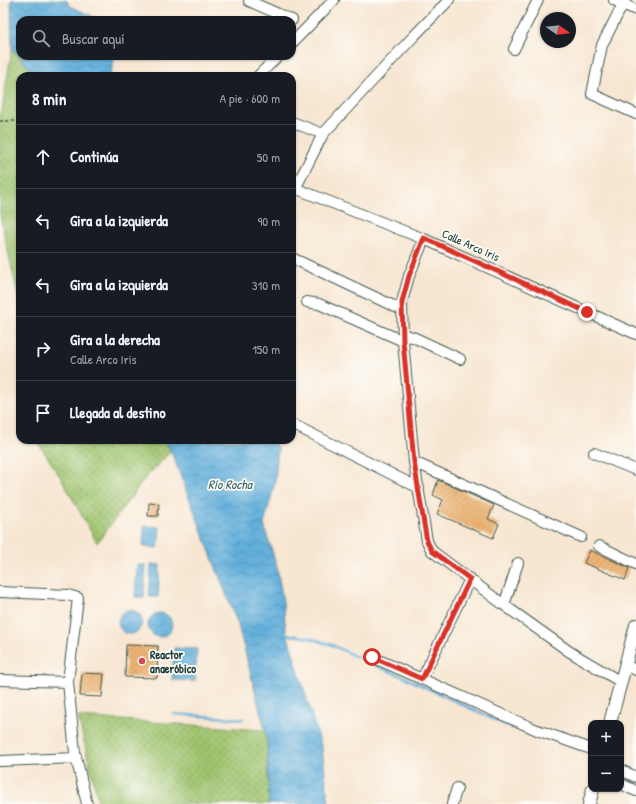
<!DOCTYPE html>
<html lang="es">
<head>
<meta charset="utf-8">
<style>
  body { margin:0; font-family:"Patrick Hand",sans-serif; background:#20242c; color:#f1f3f6 }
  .controls { position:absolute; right:12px; bottom:12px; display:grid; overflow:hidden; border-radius:8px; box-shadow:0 1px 3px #0004 }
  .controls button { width:36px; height:36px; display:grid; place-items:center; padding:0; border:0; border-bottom:1px solid #363941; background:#171b24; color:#f1f3f6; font:20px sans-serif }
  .compass { position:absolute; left:540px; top:12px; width:36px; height:36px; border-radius:50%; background:#171b24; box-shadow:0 1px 3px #0004; rotate:104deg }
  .stop { position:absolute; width:12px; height:12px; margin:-9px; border:3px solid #d93025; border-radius:50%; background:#fff }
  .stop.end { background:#d93025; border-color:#fff; box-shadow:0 1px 4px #0008 }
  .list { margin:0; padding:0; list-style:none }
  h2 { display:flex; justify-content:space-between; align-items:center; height:52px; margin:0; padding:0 16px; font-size:17px }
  h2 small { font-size:13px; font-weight:400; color:#9ea1a6 }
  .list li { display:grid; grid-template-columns:26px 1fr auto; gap:12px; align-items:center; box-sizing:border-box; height:64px; padding:0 16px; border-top:1px solid #363941 }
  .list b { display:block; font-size:15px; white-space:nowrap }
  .list p { margin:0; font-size:13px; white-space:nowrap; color:#9ea1a6 }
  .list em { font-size:13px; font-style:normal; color:#9ea1a6 }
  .icon { flex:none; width:22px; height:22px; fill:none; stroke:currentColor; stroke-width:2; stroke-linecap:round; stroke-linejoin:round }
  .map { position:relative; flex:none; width:636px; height:804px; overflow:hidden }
  .search { position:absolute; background:#171b24; box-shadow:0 1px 3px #0004; left:16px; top:16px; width:280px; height:44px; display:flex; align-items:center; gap:10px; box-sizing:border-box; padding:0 14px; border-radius:12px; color:#9ea1a6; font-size:15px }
  .panel { position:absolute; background:#171b24; box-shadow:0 1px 3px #0004; left:16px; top:72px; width:280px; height:372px; border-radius:12px }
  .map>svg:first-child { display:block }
  .green { fill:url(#green-dots); stroke:#5e8050 }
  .water { fill:url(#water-waves); stroke:#407687 }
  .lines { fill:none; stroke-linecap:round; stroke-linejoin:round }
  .stream { stroke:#61aeda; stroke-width:2.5 }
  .building { fill:url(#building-hatch) }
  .minor-casing { stroke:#3f564c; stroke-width:12 }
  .major-casing { stroke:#3f564c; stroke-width:14 }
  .path { stroke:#3f564c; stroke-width:1.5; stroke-dasharray:3 3; stroke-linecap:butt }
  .minor { stroke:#fff; stroke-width:10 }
  .major { stroke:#fff; stroke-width:12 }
  .route { stroke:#d93025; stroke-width:5 }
  .poi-dot { fill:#d1495b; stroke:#fdfcf7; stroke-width:1.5 }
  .labels { text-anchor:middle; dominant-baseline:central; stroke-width:3.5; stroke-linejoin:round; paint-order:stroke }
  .street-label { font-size:12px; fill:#1f3d34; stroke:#fdfcf7 }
  .poi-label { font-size:12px; font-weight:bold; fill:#1f3d34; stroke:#fdfcf7; text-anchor:start }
  .water-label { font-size:13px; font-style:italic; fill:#335f66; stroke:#fdfcf7 }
</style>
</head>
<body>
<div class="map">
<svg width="636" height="804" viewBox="0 0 636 804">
  <defs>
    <pattern id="green-dots" width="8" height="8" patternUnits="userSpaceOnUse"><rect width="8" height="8" fill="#9ec36d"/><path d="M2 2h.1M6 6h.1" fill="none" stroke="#80a05a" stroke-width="1.8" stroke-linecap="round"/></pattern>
    <pattern id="water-waves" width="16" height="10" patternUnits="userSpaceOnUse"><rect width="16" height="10" fill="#61aeda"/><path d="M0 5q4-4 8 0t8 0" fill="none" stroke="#4f8fb2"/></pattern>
    <pattern id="building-hatch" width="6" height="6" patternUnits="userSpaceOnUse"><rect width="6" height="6" fill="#edb474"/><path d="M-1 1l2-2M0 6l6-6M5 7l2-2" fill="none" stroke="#bf9460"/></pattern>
  </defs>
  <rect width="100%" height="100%" fill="#fdfcf7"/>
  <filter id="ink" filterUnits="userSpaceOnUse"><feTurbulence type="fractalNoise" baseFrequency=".025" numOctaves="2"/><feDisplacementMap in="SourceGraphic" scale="8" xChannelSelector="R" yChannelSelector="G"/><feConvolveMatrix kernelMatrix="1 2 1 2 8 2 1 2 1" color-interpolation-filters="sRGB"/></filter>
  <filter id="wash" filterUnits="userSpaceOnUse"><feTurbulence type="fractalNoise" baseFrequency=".012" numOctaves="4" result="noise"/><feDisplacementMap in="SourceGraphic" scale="16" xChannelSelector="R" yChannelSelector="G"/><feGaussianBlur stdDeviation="0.9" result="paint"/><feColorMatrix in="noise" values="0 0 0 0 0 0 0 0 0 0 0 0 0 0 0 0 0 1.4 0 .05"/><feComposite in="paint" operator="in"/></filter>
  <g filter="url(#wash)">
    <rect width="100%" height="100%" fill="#f7e6d1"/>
    <path class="green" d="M12,48l16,19 11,9h-19v229l-20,-90v-102l2,-3z
      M40,440h124l7,11 -25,26 -49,66 -36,-65 -21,-32z
      M78,717l187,13 2,13 2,61h-170z"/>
    <path class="water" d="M11,0h55l4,6 31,14h-81v36h95l-5,20h-71l-11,-9 -16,-19z
      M164,440h108l6,8 -3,34 -11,43 13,42 6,35 3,28 36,119 7,55h-60l-2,-61 -2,-13 -27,-105 -67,-174z
      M144,526l16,1 -2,21 -15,-1z
      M151,564l9,1 -2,32h-9z
      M137,565h9l-2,33 -9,-1z
      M118 622a12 12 0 1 1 24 0a12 12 0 1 1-24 0Z
      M148 625a12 12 0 1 1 24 0a12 12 0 1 1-24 0Z
      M174,648l23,1 -2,32 -23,-1z"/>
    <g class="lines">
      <path class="stream" d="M285,634l25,4 22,7 35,17 37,15 98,46 34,12
        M174,714l69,5
        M621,777l15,7"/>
    </g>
    <g id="blocks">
      <path class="building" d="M438,480l56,25 -6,14 11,5 -6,14 -56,-24 6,-14 -10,-5z
        M149,503l10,1 -1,12h-10z
        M590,550l39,18 -4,12 -41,-17z
        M126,645l32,1 -1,32 -32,-1z
        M82,673l22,1 -2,23 -22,-1z"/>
    </g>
  </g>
  <g filter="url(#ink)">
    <use href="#blocks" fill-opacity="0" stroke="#3f564c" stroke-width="1"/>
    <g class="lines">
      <g class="minor-casing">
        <path id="minor" d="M614,0l22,10
          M625,0l-23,45 -10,49 44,20
          M249,1l43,19
          M292,43l42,-43
          M514,49l24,-49
          M258,76l20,-20
          M292,122l31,12
          M292,187l132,52 212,95
          M295,189l28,-55 90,-97 36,-37
          M424,239l-15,37 -7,26 1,39 11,121 13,79 5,10 72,54 66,47 51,30
          M292,258l110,52
          M307,302l12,2 84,37
          M403,335l10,2 47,22
          M292,424l127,64
          M594,453l42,17
          M414,462l167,75
          M599,546l37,18
          M0,592l68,3 10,3 -10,84 7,71 12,51
          M504,605l14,-42
          M372,657l165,73 54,19
          M625,665l11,5
          M422,679l48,-100
          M0,680l68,2
          M0,761l76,-3
          M621,770l15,7
          M621,784l15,7
          M452,804l5,-16"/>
      </g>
      <g class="major-casing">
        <path id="major" d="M610,723l26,-98
          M589,804l4,-15"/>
      </g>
      <path class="path" d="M0,121h20"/>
      <use href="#minor" class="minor"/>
      <use href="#major" class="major"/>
    </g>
  </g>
  <g class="lines" filter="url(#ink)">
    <path class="route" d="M372,657l50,22 48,-100 -38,-28 -5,-10 -3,-17 -10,-62 -11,-121 -1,-39 7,-26 15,-38 163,74"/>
  </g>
  <circle class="poi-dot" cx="142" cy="661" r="4"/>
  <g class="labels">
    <g class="street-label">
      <text transform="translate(471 245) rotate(24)">Calle Arco Iris</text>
    </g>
    <g class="poi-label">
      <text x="150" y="654">Reactor<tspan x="150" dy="14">anaeróbico</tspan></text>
    </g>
    <g class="water-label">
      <text x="230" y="484">Río Rocha</text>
    </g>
  </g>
</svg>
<div class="controls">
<button>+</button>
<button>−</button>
</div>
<svg class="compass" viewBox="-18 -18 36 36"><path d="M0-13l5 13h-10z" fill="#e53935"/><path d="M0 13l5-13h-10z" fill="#9ea1a6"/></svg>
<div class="stop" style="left:372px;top:657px"></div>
<div class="stop end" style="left:587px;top:312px"></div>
<div class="search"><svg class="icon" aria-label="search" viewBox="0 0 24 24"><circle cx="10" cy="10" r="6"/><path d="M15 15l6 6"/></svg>Buscar aquí</div>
<section class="panel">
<h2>8 min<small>A pie · 600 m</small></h2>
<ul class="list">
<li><svg class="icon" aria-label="ahead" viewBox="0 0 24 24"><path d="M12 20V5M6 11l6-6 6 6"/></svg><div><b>Continúa</b></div><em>50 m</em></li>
<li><svg class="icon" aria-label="left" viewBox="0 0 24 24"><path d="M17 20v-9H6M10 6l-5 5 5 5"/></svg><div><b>Gira a la izquierda</b></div><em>90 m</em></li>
<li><svg class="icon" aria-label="left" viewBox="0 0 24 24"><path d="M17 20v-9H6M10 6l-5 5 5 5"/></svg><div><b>Gira a la izquierda</b></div><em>310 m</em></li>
<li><svg class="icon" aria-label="right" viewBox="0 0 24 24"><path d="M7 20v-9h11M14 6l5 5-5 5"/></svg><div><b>Gira a la derecha</b><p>Calle Arco Iris</p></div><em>150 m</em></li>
<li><svg class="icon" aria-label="arrive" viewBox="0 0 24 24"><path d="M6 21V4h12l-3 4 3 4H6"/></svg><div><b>Llegada al destino</b></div></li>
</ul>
</section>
</div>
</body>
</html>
